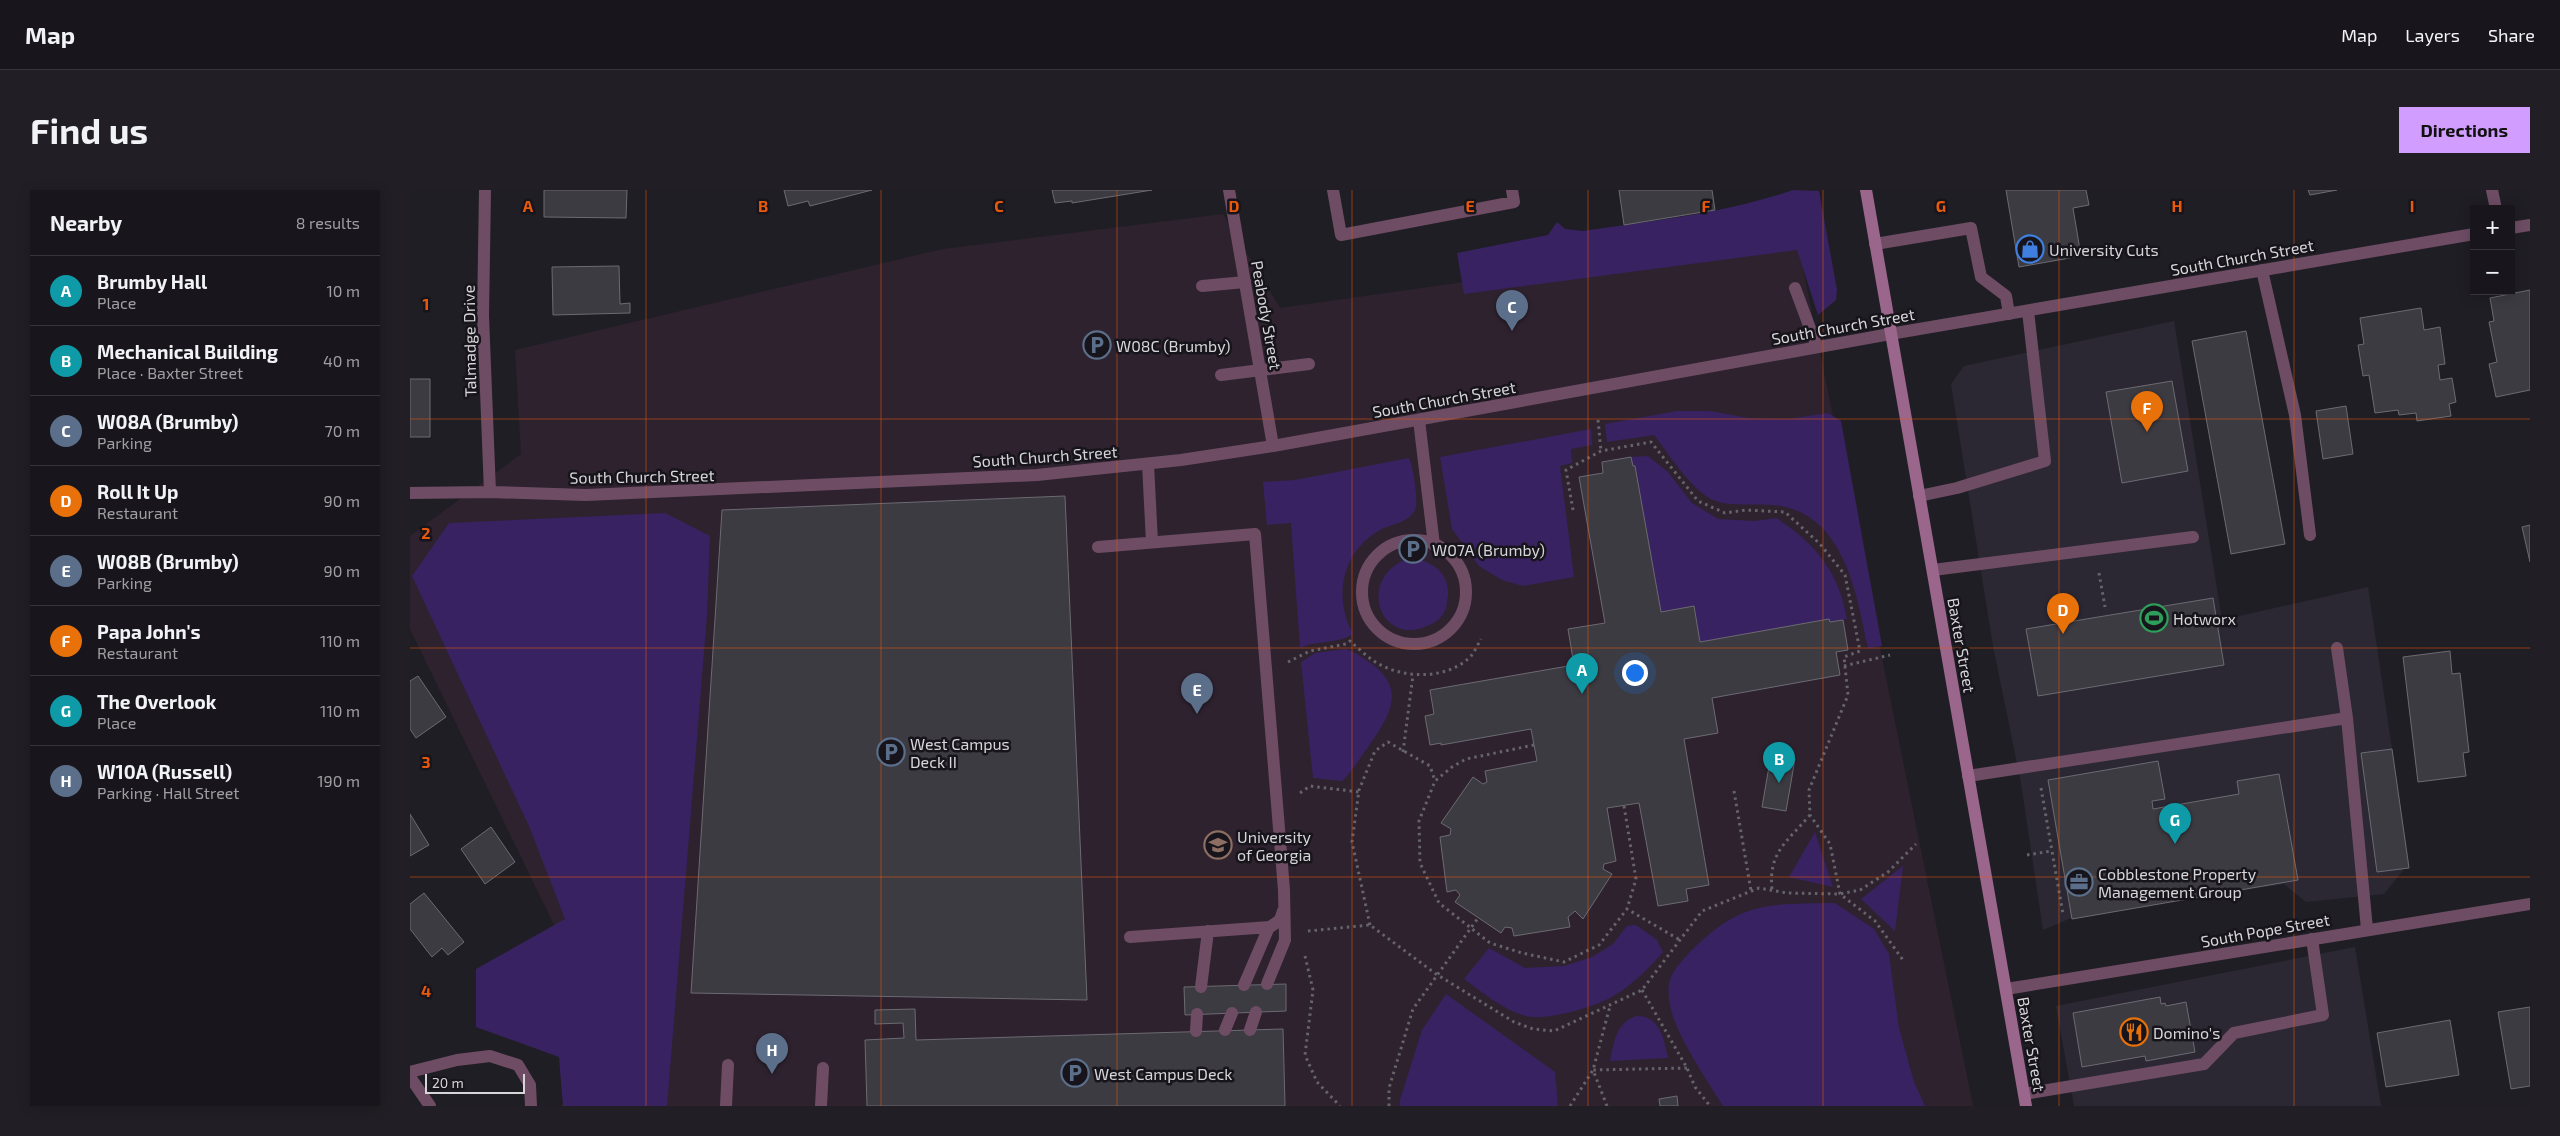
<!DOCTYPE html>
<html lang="en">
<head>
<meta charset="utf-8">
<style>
  body { margin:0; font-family:"Exo 2",sans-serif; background:#211f25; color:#f1f3f6 }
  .controls { position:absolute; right:15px; top:15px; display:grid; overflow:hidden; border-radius:0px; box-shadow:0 2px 12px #0003 }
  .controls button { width:45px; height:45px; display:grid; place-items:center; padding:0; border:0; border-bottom:1px solid #36353b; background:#18161c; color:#f1f3f6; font:25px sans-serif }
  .scale { position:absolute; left:15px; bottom:12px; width:100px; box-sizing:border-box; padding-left:5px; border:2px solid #d6d5d9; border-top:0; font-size:14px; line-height:18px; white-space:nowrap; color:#d6d5d9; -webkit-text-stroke:4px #17151b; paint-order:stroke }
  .you { position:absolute; left:1224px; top:482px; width:18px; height:18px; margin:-12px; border:4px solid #fff; border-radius:50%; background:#1a73e8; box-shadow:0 0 0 8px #1a73e833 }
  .badge { display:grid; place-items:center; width:32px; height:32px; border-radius:50%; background:#d19dfe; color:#fff; font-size:16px; font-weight:700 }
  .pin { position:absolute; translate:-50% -41px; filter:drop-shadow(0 1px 2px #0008) }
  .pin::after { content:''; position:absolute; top:26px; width:18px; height:15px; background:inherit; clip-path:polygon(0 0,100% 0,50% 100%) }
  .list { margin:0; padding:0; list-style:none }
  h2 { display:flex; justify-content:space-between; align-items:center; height:65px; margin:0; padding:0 20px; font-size:21px }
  h2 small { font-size:16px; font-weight:400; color:#9f9fa3 }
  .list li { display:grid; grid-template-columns:32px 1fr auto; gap:15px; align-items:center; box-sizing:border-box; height:70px; padding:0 20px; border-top:1px solid #36353b }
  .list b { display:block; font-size:19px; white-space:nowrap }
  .list p { margin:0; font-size:16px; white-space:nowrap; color:#9f9fa3 }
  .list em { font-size:16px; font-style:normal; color:#9f9fa3 }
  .map { position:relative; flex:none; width:2120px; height:916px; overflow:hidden; border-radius:0px }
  header { display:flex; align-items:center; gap:30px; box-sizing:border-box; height:70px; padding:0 25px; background:#18161c; border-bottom:1px solid #36353b }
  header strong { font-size:24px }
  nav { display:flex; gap:28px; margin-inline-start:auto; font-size:18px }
  .intro { display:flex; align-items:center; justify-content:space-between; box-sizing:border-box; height:120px; padding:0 30px }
  h1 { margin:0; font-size:35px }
  .button { padding:12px 22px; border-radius:0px; background:#d19dfe; color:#111; font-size:18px; font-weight:700 }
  main { display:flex; gap:30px; padding:0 30px }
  aside { flex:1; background:#18161c; border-radius:0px; box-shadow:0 2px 12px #0003 }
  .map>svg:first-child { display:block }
  .built { fill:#2b2833 }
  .education { fill:#2e222f }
  .green { fill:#392261 }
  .building { fill:#3c3b42; stroke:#6c6a72 }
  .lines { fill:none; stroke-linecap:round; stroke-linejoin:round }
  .path { stroke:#656469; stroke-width:3; stroke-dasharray:2.5 4; stroke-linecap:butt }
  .lane { stroke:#6e4d64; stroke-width:12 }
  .street { stroke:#6e4d64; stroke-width:12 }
  .secondary { stroke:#9b668c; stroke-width:12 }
  .grid { fill:none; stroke:#e8590c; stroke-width:1; stroke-opacity:0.55 }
  .labels { text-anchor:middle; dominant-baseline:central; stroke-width:5; stroke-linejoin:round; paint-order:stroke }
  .poi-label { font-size:16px; fill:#d6d5d9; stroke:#17151b; text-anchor:start }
  .street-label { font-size:16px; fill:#d6d5d9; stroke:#17151b }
  .grid-label { font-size:16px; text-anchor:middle; font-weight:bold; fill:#e8590c; stroke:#17151b; stroke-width:5; stroke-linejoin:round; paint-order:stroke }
</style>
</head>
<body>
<header>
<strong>Map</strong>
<nav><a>Map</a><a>Layers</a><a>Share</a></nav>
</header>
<div class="intro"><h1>Find us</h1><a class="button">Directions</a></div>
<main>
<aside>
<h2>Nearby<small>8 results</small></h2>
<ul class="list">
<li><span class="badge" style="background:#0f9aa8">A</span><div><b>Brumby Hall</b><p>Place</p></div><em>10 m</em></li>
<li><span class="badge" style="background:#0f9aa8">B</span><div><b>Mechanical Building</b><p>Place · Baxter Street</p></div><em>40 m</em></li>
<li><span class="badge" style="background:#5c6f8a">C</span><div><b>W08A (Brumby)</b><p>Parking</p></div><em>70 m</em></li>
<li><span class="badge" style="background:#e8710a">D</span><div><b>Roll It Up</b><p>Restaurant</p></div><em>90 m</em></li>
<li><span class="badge" style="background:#5c6f8a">E</span><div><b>W08B (Brumby)</b><p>Parking</p></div><em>90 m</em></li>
<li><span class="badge" style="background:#e8710a">F</span><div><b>Papa John's</b><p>Restaurant</p></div><em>110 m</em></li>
<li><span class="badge" style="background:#0f9aa8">G</span><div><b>The Overlook</b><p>Place</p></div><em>110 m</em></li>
<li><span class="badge" style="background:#5c6f8a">H</span><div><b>W10A (Russell)</b><p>Parking · Hall Street</p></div><em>190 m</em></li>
</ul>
</aside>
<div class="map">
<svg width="2120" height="916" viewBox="0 0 2120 916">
  <rect width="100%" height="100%" fill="#201e25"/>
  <path class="built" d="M1764,131l48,299 146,-33 41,276 -25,31 -78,8 -22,-18 -208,32 -33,14 -22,-147 -28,-137 -42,-262 13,-18z
    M1945,757l26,159h-307l-18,-100z"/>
  <path class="education" d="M813,24l57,94 333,-47 181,-36 179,881h-1412l59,-46 -210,-431v-93l111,-82 -6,-104 428,-101z"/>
  <path class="green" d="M1383,0l26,1 18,99 -1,10 -18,15 -21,-65 -333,44 -7,-41 91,-18 9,-13 8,7 18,2c70,-10 143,-18 210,-41z
    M1267,221h33l38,7 40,1 40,-6 13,8 41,225 -14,2c-11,-53 -23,-130 -87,-142 -22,-4 -48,2 -68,-6 -22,-10 -44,-46 -59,-65l-47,7 -2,-18z
    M1181,239l1,16 -21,4 1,14 -12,3 14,111 -51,9 -21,-6 -23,-14 -27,-37 -12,-72z
    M1238,266l20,16 24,31 26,16 37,2 21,-3c39,25 63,54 71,101l-17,3 -1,-3 -129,23 -6,-36 -33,6 -26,-145 -2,-1 -2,-9z
    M999,268c4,8 10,43 6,52 -6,12 -22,14 -33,19 -39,20 -50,67 -29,105 -15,10 -36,6 -53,14l-9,-125 -24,2 -4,-43 32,-2z
    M255,323l45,23 -3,79 -40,491h-104l-4,-49 -83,-30v-58l89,-50 -36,-93 -117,-250 37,-53z
    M1003,367c19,6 36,14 35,38 -1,6 -1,12 -4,18 -5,8 -13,12 -22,15 -45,15 -66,-55 -9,-71z
    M935,459c10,2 18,9 27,15 36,27 16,54 -4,83 -9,12 -15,24 -26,34l-29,-3 -12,-116 14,-9z
    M1405,642l18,55 -44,-10z
    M1493,676l-8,65 -34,-32z
    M1425,713l39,26 15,25 10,74 15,54 11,24h-202c-16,-26 -48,-72 -53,-101 -5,-26 3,-35 20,-53 50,-51 77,-48 145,-49z
    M1226,735l21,15 6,12c-14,16 -30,32 -48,43 -19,12 -68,26 -89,21 -23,-6 -43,-23 -62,-37l25,-31 36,20 39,-2 28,-9 21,-13 14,-18z
    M1036,804l109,78 3,34h-158v-6l22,-70z
    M1226,826c24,-1 28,23 32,42l-58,3c4,-19 6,-38 26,-45z"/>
  <path class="building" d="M134,0h83l-1,28 -82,-1z
    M374,0h88l-62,16 -2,-5 -20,5z
    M642,0h100l-80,13v-2l-17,2z
    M1209,0h93l3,20 -91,15z
    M1596,0h80l3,15 -16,3 8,48 -62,11z
    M1898,0h29l-27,5z
    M209,76l1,38 10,-1v10l-77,2 -1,-48z
    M2120,100v100l-34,7 -7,-33 8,-2 -8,-40 5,-1 -4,-23z
    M2011,118l3,22 16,-3 5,37 -7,1 2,15 12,-2 4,24 -7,2 2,12 -34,5 -1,-8 -17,2 -1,-5 -23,3 -6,-38 -6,1 -5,-31 6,-1 -4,-26z
    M1836,141l39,213 -54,10 -39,-213z
    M0,189h20v58h-20z
    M1762,191l16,90 -66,12 -16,-91z
    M1936,216l7,48 -30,5 -7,-48z
    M1221,267l2,9h2l26,146 33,-6 6,36 129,-23 1,3 13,-2 5,30 -12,2 4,23 -128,23 6,35 -34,6 25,146 -23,4 2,12 -30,5 -19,-103 -32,5 9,53 -12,3 -1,5 9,5 -29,45 -8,-8 -7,6 2,10 -56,9 -2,-8 -7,-1 -4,6 -46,-31 5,-7 -4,-5 -9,2 -7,-55 10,-2 1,-6 -10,-6 32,-46 10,7 4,-2 -2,-11 52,-10 -6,-32 -90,16v-2l-11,2 -5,-29 9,-2 -4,-24 144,-25 -6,-36 37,-6 -26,-146 24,-4 -1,-11z
    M655,306l22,504 -396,-7 31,-483z
    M2120,335v37l-8,-35z
    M1803,408l11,67 -186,31 -12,-67z
    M2040,461l2,23 8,-1 9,79 -6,1 3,23 -48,6 -15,-125z
    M8,486l28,41 -30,21 -6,-9v-48z
    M1982,559l17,119 -32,4 -16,-119z
    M1361,565l24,4 -9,52 -24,-4z
    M1748,571l7,38 -13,2 1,8 86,-15 -2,-13 42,-7 19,106 -226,39 -24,-139z
    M0,624l19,31 -19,11z
    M81,637l24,35 -30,22 -24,-35z
    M14,703l40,49 -16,13 -6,-7 -10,9 -22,-28v-25z
    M876,794v27l-101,4 -1,-28z
    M1750,807l1,7 4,-1 1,3 20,-4 9,50 -49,9 -1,-5 -63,11 -9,-54z
    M2120,817v79l-19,3 -13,-77z
    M505,819l1,31 367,-11 2,77h-418l-2,-66 39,-2 -1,-15 -28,1v-14z
    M2040,830l9,55 -73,12 -9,-54z
    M1267,906l1,10h-18l-1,-7z"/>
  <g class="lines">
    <path class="path" d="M1188,230l3,31
      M1163,320l-7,-40 35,-19 50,-9 47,59 27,12 21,-3 39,2 35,32 25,31 15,76 -16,6 4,38 -39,95 1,25 20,29 10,50 35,27 28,39
      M1689,383l6,34
      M878,472l22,-11 36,-7 4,-3c8,7 17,16 27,22 27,16 71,17 94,-7 4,-5 7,-12 10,-17
      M1434,476l46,-11
      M1124,555l-68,14 -14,8 -17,14 -16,40 1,42 19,40 51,40 32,10 42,9 35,-17 28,-36 53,31
      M993,562l10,-77
      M1631,598l22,126
      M1324,601l17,100
      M890,603l10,-7 49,6
      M1214,616l12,73 -9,30
      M1617,665l24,-4
      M1362,699c-4,-37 16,-48 38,-74
      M960,735l-18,-83 7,-52 16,-39 13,-9 42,24 5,15
      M898,741l62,-6 66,49 78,48 19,7 21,2 88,-41 60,-79 57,-23 28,5 53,1 20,-4 28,-18 28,-28
      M895,766l8,34 -8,65 12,27 23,24
      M1232,800l45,78 8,19 15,19
      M979,916v-18l24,-79 65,-91
      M1160,916l23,-36 17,-64
      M1197,916l-14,-36 94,-2"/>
    <path class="lane" d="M923,0l8,45 173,-33 -2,-12
      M1465,54l96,-16 10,49 25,19 3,18
      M1852,80l33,145 15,120
      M792,96l43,-4
      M1385,98l22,59
      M811,185l88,-11
      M1009,230l15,125
      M738,274l4,78
      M1509,306l38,-8 88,-27 -17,-150
      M952 402a52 52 0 1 1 104 0a52 52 0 1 1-104 0Z
      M688,357l157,-13 29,356 1,50 -18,44
      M1523,380l260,-33
      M1927,458l10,70 20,211
      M1558,586l379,-58
      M720,747l140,-10 10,-7 3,-9
      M834,795l25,-58
      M791,797l7,-56
      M815,840l7,-17
      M840,840l6,-18
      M786,841l1,-17
      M1614,904l180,-30 30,-31 89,-18 -11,-76
      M316,916l2,-41
      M411,916l2,-38"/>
    <path class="street" d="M75,0l-2,126 7,176
      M819,0l44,256
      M2082,0l4,19
      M2101,38l19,-3
      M0,303l80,-1 96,3 451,-20 144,-15 92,-14 617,-112 584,-100
      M1596,799l524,-85
      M0,882l47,-12 33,-4 28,9 12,20 1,21
      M0,887l20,29"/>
    <path class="secondary" d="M1456,0l160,916"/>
  </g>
  <path class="grid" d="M236,0v916M471,0v916M707,0v916M942,0v916M1178,0v916M1413,0v916M1649,0v916M1884,0v916M0,229h2120M0,458h2120M0,687h2120"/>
  <defs>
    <g id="shop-ring" transform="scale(1.4375)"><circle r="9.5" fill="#17151b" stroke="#3f7fe0" stroke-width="1.5"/><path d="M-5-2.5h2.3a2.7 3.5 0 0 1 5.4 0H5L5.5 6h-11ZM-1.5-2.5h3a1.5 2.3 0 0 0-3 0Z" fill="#3f7fe0"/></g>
    <g id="parking-ring" transform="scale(1.4375)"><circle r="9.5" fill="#17151b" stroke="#5c6f8a" stroke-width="1.5"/><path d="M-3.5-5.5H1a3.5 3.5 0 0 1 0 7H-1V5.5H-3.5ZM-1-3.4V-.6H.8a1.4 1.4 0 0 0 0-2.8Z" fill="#5c6f8a"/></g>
    <g id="stadium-ring" transform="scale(1.4375)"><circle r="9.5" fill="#17151b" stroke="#2e9e5b" stroke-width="1.5"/><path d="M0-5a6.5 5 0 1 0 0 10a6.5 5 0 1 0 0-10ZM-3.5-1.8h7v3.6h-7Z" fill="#2e9e5b"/></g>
    <g id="university-ring" transform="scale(1.4375)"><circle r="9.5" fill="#17151b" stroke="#8d6e63" stroke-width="1.5"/><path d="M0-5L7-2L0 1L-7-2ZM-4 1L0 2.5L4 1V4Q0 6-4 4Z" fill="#8d6e63"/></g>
    <g id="office-ring" transform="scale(1.4375)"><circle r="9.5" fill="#17151b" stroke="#5c6f8a" stroke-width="1.5"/><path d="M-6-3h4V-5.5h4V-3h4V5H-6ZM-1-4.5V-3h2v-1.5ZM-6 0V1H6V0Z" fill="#5c6f8a"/></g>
    <g id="restaurant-ring" transform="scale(1.4375)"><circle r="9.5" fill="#17151b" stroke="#e8710a" stroke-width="1.5"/><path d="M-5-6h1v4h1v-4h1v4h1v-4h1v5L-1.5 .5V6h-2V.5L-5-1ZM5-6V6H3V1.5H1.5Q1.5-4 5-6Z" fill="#e8710a"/></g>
  </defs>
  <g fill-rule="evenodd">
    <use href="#shop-ring" x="1620" y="59"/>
    <use href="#parking-ring" x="687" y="155"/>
    <use href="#parking-ring" x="1003" y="359"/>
    <use href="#stadium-ring" x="1744" y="428"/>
    <use href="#parking-ring" x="481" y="562"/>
    <use href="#university-ring" x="808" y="655"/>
    <use href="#office-ring" x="1669" y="692"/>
    <use href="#restaurant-ring" x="1724" y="842"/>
    <use href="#parking-ring" x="665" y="883"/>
  </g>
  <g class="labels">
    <g class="poi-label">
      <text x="1639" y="59">University Cuts</text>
      <text x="706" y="155">W08C (Brumby)</text>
      <text x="1022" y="359">W07A (Brumby)</text>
      <text x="1763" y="428">Hotworx</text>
      <text x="500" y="553">West Campus<tspan x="500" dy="18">Deck II</tspan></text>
      <text x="827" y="646">University<tspan x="827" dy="18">of Georgia</tspan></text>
      <text x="1688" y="683">Cobblestone Property<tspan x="1688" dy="18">Management Group</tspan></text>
      <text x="1743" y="842">Domino's</text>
      <text x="684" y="883">West Campus Deck</text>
    </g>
    <g class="street-label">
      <text transform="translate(1832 67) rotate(-10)">South Church Street</text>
      <text transform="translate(857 125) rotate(80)">Peabody Street</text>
      <text transform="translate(1433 136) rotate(-10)">South Church Street</text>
      <text transform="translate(59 151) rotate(-91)">Talmadge Drive</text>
      <text transform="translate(1034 209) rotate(-10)">South Church Street</text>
      <text transform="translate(635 266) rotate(-4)">South Church Street</text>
      <text transform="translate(232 286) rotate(-1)">South Church Street</text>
      <text transform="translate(1552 455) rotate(80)">Baxter Street</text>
      <text transform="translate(1855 740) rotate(-10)">South Pope Street</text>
      <text transform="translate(1622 854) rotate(80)">Baxter Street</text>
    </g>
  </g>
  <g class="grid-label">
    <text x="118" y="22">A</text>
    <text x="353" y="22">B</text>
    <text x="589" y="22">C</text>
    <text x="824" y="22">D</text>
    <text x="1060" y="22">E</text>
    <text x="1296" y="22">F</text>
    <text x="1531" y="22">G</text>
    <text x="1767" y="22">H</text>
    <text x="2002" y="22">I</text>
    <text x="16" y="120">1</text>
    <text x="16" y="349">2</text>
    <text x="16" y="578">3</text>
    <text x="16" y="807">4</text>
  </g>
</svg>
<div class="controls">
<button>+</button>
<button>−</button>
</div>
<div class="scale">20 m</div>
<div class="you"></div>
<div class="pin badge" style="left:1172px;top:504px;background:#0f9aa8">A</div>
<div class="pin badge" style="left:1369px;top:593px;background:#0f9aa8">B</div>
<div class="pin badge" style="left:1102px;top:141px;background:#5c6f8a">C</div>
<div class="pin badge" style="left:1653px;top:444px;background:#e8710a">D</div>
<div class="pin badge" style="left:787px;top:524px;background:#5c6f8a">E</div>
<div class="pin badge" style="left:1737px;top:242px;background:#e8710a">F</div>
<div class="pin badge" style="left:1765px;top:654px;background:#0f9aa8">G</div>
<div class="pin badge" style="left:362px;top:884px;background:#5c6f8a">H</div>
</div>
</main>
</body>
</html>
